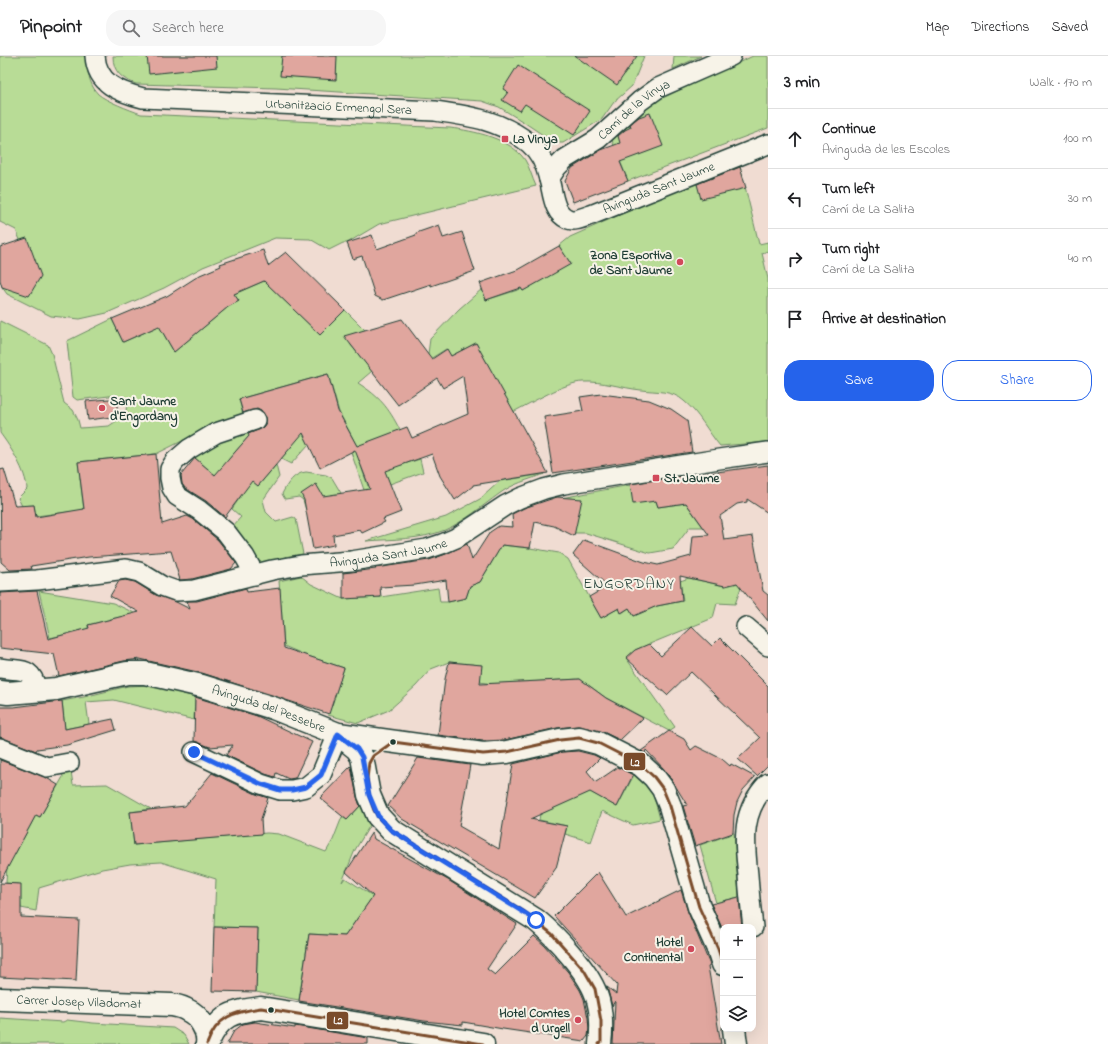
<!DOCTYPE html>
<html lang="en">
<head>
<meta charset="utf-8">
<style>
  body { margin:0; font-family:"Indie Flower",sans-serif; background:#f6f6f6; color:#202124 }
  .controls { position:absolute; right:12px; bottom:12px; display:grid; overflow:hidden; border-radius:8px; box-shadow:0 4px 16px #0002 }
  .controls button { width:36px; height:36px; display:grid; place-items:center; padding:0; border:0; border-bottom:1px solid #e0e0e0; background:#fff; color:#202124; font:20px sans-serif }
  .stop { position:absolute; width:12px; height:12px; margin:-9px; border:3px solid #2563eb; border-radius:50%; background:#fff }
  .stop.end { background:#2563eb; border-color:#fff; box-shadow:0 1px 4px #0008 }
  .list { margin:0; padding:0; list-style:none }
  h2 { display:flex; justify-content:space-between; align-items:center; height:52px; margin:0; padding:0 16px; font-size:17px }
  h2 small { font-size:13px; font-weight:400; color:#757577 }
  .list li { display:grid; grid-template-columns:26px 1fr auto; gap:12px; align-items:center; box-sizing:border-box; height:60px; padding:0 16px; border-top:1px solid #e0e0e0 }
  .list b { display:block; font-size:15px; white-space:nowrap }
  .list p { margin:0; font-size:13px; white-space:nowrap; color:#757577 }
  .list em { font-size:13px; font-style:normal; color:#757577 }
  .actions { display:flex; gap:8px; padding:12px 16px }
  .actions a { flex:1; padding:9px 0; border:1px solid #2563eb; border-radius:16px; text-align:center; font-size:14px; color:#2563eb }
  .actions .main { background:#2563eb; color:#fff }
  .icon { flex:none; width:22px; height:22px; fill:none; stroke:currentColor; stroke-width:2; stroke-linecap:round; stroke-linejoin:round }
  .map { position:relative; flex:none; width:768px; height:988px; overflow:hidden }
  header { display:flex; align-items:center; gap:24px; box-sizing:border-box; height:56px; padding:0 20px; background:#fff; border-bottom:1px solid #e0e0e0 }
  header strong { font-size:19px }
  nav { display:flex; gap:22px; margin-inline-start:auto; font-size:14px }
  .search { width:280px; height:36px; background:#f6f6f6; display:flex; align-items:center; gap:10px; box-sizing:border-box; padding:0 14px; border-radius:16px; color:#757577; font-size:15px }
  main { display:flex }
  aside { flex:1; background:#fff }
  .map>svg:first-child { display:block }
  .green { fill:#b8dc96; stroke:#6c8c65 }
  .building { fill:#e0a69e; stroke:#1f3d34 }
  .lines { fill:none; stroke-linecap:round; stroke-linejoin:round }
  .minor-casing { stroke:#1f3d34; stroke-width:22 }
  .tertiary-casing { stroke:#1f3d34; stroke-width:25 }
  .secondary-casing { stroke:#1f3d34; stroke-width:25 }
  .minor { stroke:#f7f3e8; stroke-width:19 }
  .tertiary { stroke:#f7f3e8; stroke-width:22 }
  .secondary { stroke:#f7f3e8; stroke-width:22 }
  .bus-1-casing { stroke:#f7f3e8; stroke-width:6 }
  .bus-1 { stroke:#7a4b2a; stroke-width:3 }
  .route { stroke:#2563eb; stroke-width:5 }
  .poi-dot { fill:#d1495b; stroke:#f7f3e8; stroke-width:1.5 }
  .bus-dot { fill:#1f3d34; stroke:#f7f3e8; stroke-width:1.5 }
  .labels { text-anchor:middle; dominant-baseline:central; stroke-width:4; stroke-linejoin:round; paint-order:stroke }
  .street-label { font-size:13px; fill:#1f3d34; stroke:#f7f3e8 }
  .poi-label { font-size:13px; font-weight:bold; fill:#1f3d34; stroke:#f7f3e8; text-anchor:start }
  .quarter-label { font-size:15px; letter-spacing:1px; fill:#1f3d34; stroke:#f7f3e8 }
  .line-badge { stroke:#f7f3e8; stroke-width:1.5 }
  .badge-label { font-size:11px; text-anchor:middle; font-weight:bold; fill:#fff }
</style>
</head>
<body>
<header>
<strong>Pinpoint</strong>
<div class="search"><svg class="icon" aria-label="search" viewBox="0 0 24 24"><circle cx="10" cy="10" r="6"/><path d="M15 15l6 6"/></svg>Search here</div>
<nav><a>Map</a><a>Directions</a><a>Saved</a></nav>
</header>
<main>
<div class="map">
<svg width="768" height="988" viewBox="0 0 768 988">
  <rect width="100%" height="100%" fill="#f0dcd2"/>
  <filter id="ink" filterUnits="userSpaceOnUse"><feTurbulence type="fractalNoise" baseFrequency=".025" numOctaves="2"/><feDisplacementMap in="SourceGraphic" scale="8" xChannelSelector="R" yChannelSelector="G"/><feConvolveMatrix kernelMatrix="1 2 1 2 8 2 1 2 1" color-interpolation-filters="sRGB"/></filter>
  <g filter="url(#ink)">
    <path class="green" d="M0,0h85c2,12 4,29 13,38 8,7 32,16 43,20l309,14c24,3 60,10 75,32 5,8 7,18 11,26l-157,38 -32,19h-4l-14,7 -19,-11 -35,-1 -72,29 -39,21 -57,25 -27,6 -29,-3 -44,-22 -5,-7 25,-49 -7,2 -4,-10 -16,-8z
      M113,0h531l-12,30 -18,16 -12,17 -39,24h-8l-33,-22 -23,-14 -17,-6 -206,-13 -140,-4c-14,-5 -23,-12 -23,-28z
      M674,0h27l-28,13z
      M753,0h15v72l-140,53 -17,-43 45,-37z
      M740,110l19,78 9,-2v9l-6,2 6,26v163l-48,4c-12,-14 -21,-33 -36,-45 -12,-11 -28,-9 -43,-11 -19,-2 -39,-9 -58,-8 -17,0 -52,21 -70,30l-37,-69 -25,13 -5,-7 -19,12 3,-22 29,-30 23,-20 4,11 35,-11 2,2 47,-28 -11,-17 11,-9 65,-29z
      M264,225l56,54 25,-25 20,20 -15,14 22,27 -14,12c22,14 30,24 42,47l-26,30 -13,6 7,20 14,-23 16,-6 3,8 19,-6 3,13 -58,21 -14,-41 7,-4 -19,-36 -11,-38 -89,25 4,16 -51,21 -36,18 -78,8 6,48 -48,6 -2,-11 -12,1 -4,-8 9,-9c-1,-18 -16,-41 -27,-56v-112l48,24 4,9 12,49 9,7 5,10 2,8 29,-2 16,-11 2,-10 -10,-10 -40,5 -4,-3 -6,-56 45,-22 11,23 36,-16 15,26 54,-45 11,-6 -5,-7z
      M258,370l-30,34 30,26 18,-21 3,12 -16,23 3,12 10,10 17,-5 3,2 7,35 -19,3 -24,8 -29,-37 10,-11 -9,-8 9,-13 -46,-38c14,-19 41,-25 63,-32z
      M301,374l8,14 -18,20 -10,-5 9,-11 -10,-8z
      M306,416l20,3 6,3 9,15 -35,17 -3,-10 -4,-3 -14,2 -3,-5c5,-10 12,-21 24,-22z
      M544,418c-16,6 -32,10 -45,20 -18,13 -34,27 -54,36 -25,10 -52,9 -79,11l80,-24 34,-18 20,-18z
      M630,429l26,16 2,6 28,-4 17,24h-13l-17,22 -23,4 -64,-20h-11l-14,-35z
      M502,489l28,3 29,5 9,6 33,59 18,-10 3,5 7,-5 5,8 23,-10 26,-5 -3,-20 9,-3 36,8 18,-4 -8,22 -18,-1 -4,15 -78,32 -9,8 49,69 -6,4 -63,-33 -26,-19 -88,5 -12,-2 1,-17 -32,-3 -18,7 -15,17 -27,24 -31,13 -30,-8 16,-47 -39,-13 -21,-9 -5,-65 22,-5 10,8 32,15 38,-2 57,-9 2,14h8l18,-4 4,-12 10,-4z
      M39,535l74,12 30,14 -2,5 -21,-5 -32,8v4l-38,9z
      M152,629l43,12 -1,23 -80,-20 -28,2 3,22 -24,5 -3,-28 22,-4 44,-11z
      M71,715l2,14 34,-1 44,25 -21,3 4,33 133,-12 12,1 47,18 7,-12 9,-23 5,3 16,-17 7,22 -15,25 -13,32 3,-4 28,18 -28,40 -36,-2 -10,66 -43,-8 2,-64 -44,-1 2,-48 -55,-17 -31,2 -28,5 -63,19 -3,23 -15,-3 -2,-24 -13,-1 1,-17 -1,-15 9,3 21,-39 4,2 23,-40 -1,-4z
      M635,717c17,14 19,24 25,46l-27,6 -31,-14 -11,31 -26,-8 2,-8 -28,-6 1,-6 47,-24 30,17z
      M734,777l5,64 -23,6 -16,-58z
      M0,962l63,4 4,-2 26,3 80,5 11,7 5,9h-189z"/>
    <path class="building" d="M147,0h69l1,11 -68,7z
      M282,0h55l-1,24 -56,-4z
      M575,0h62l-20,29z
      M518,9l72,46 -16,24 -49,-31 -5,7 -18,-11 6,-8 -5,-3z
      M650,57l13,33 -43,16 8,19 -55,21 -8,-21 7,-13 29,-18 19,-7 -2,-7 7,-6 6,-3 -1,-3 9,-7z
      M740,111l6,21 -45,11 -4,-15z
      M439,169l4,13 19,-6 13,39 -44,15v-2l-48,16 -8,-4 -13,-40 -9,3 -6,-16 25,-8 5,14 39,-14v-2z
      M27,182l14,38 -12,20 -27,-9 -2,-7v-33z
      M559,190l12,18 -48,27 -2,-3 -35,12 -6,-17 37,-13z
      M263,194l5,16 18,-14 59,58 -25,25 -56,-54 -30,13 5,7 -11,6 -54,45 -15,-26 -36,16 -11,-23 55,-23 33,-21 21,-9 -1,-2z
      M402,263l30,40 15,-10 4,7 25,-13 72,130 -75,12v1l-18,14 -15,-24 -8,-22 -47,17 16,41 -18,7 2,3 -23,11 -2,-3 -27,5 1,10 -21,4 -9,-49 -3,-6 15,-10 7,12 47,-7 -15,-39 -35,18 -17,-35 -45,53 -6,-5 -27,36 -19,-16 -21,-13 -3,-4 -1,-9 14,-17 20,17 34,-39 -1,-2 10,-4 5,-3 3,-4v-6l-3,-5 -6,-3 -14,4 -4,-14 89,-25 10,37 19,35 50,-19 5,11 56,-24 -5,-38 -20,12 -6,-10 -39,27 -54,-69z
      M601,338l48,6 22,9 16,11 5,32 -139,21 -9,-56 39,-6 -3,-14z
      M109,343l7,4 1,3 1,5 -6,6 -24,3 -2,-19z
      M156,398l6,70 25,-8 6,3 25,21 18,23 -5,6 -39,10 -12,1 -9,-29 -82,6 -58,9 1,3 -22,1 -9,-8 -1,-92 4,-1 11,37 19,-1 2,12 48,-8 -6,-47z
      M768,409v48l-21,-14v3l-10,2 -17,12 4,24 29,-4 10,55 5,4v26l-31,-38 -12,3 -45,-10 2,25 -25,5 -23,10 -5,-8 -8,5 -2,-5 -18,10 -12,-21 19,-11 -35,-31 11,-15 60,22 14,3 33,-9 2,-20 16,-1 -23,-32 -28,4 -2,-6 -23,3 -3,-20 65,-10v1z
      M557,441l25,2 -8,37 -20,-10 -19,-4 -5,26 -28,-3 -22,37 -10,4 -4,12 -18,4 -2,-22 -31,5 -35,2 1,10 -38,2v-26l33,-4 -1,-1 54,-8 17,-6 21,-10 5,16 18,-28 9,-6 14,1 -1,-13 12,-6z
      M125,524l10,2 21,13 20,7 14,7 -3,-8h10l49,-13 1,4 33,-4 4,60 60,20 -15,46 -127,-41 -62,-14 -16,2 -65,15 -5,-22 -54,-6v-55l37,-2 11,48 41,-11 -1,-3 51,-13 -29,-16 9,-15z
      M692,571l20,19 8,-8 48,48v79l-11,11 -19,-17 22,-21 -69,-66 -24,23 -41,-37 9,-8 14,-6 12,12z
      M449,606l33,3 -2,19 100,-5 26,19 37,20 -23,22 -19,-9 -23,-5 -21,2 -52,12 -22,1 -45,-6 7,-56z
      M195,641l62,19 55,26 -17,36 -6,1 -13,-6 -1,4 -10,-3 -39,-19 7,-10 -23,2 -16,-6z
      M62,645l3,28 48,-10 3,11 -49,15 -30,4 -1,2 -36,-14v-30h14z
      M669,675l15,8 7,11 5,-4 26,13 8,7 1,-2 24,13 -12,13 -6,12 -3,13 -1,18 -38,13 -12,-40 4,-1 -14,-23 -9,-13 -18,-19 -1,3 -4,-2z
      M578,695l16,4 6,3 -13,13 9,11 22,-15 15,8 -16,32 -27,-15 -60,27 37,7 -11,42 -21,30 -133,-79 -14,-13 30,-48 52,7 -11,61 40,23 14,-85 49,-12z
      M0,704l45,17 13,8 -18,32 -4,-2 -36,67z
      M351,710l6,31 3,9 -13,14 -27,-22z
      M212,717l44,21 12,4 -7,21 1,15 -128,11 -4,-33 55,-6z
      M372,776l2,7 74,41 69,44 -30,45 8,6 39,-39 10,9 24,27 12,18 4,9 4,19 1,11 -1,7 -4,5 -81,-12 -40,-7v3l-39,-4 -125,-20 10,-67 36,2 28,-40 -27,-24z
      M598,816l28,45 55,-27 7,22 22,53 -2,1 13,78h-108l2,-43 -3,5 -5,-19 9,7 1,-9 -63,-69z
      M0,827l21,1v33l58,3 -3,61 -76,-4z
      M739,841l3,30h-19v3l-12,-26z
      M214,871l44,1 -2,64 -44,-1z
      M255,966l40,6v-2l73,12v6h-141l7,-13 9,-7z"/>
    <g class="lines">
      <g class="minor-casing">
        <g id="minor">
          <path id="s1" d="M95,0c2,28 24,36 48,42l292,13c35,5 65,9 94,32 11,9 17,23 20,36 4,14 4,34 19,40 7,3 16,-2 23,-4l177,-71"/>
          <path id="s2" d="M549,123l8,-12 8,-8 33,-20 42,-38 18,-13 73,-32"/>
          <path d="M255,364l-39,13 -27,16 -14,12 -5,8v9l2,10 5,8 22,14 27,22 19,25 10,18"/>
          <path id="s3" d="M0,526l37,-2 89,-11 13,3 23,14 14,5 18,-1 78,-20 29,-5 50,-4 76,-12 15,-5 14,-6 50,-33 14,-7 24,-9 20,-5 155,-25 49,-7"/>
          <path d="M746,571l22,19"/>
          <path d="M0,612c21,4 31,-3 37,22"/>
          <path d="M0,692l47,19 22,-4"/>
          <path d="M194,696l67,32 19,6h12l14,-3 15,-12 17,-41"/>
          <path d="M753,871c-2,-17 -4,-35 -5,-52 -4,-36 -7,-64 20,-92"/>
        </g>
      </g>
      <g class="tertiary-casing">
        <path id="tertiary" d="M338,678l19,15 5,8 7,38 9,21 13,14 145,90c12,10 23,21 33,33 26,30 36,50 31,91
          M208,986c12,-28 25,-30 53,-34l222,36"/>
      </g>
      <g class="secondary-casing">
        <g id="secondary">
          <path id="s4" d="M0,636l8,1 48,-4 71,-16h18l57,13 71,22 65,26 145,20 24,-2 53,-12 19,-2 19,5 43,22 13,12 9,12 7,17 29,101 19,42 5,15"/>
          <path id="s5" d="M0,943l172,6c5,1 11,2 15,5 12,5 22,21 20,34"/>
          <path d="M734,973l2,15"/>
        </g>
      </g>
      <use href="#minor" class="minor"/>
      <use href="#tertiary" class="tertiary"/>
      <use href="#secondary" class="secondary"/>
      <g class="bus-1-casing">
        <path id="bus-1" d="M207,988c10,-28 27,-32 54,-36l222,36
          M599,988l2,-2v-21l-6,-32 -11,-19 -32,-36 -29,-23 -132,-81 -12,-12 -5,-8 -5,-15 -2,-17 2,-15 4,-7 20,-14 90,12 24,-2 53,-12 19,-2 19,5 43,22 13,12 9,12 7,17 29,101 19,42 5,15"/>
      </g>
      <use href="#bus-1" class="bus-1"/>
    </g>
  </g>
  <g class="lines" filter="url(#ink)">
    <path class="route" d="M194,696l67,32 19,6h12l14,-3 15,-12 17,-41 19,15 5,8 7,38 9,21 13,14 145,90"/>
  </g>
  <g class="poi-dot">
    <rect x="501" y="79" width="8" height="8" rx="2"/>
    <circle cx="680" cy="206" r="4"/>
    <circle cx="102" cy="352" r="4"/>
    <rect x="652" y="418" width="8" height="8" rx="2"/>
    <circle cx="691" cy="893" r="4"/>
    <circle cx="578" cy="964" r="4"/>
  </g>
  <g class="bus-dot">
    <circle cx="393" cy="686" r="3.5"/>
    <circle cx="271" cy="954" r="3.5"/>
  </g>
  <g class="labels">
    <g class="street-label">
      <text stroke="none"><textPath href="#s1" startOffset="265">Urbanització Ermengol Sera</textPath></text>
      <text stroke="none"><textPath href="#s2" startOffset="111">Camí de la Vinya</textPath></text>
      <text stroke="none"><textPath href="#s1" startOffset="647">Avinguda Sant Jaume</textPath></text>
      <text stroke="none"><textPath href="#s3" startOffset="398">Avinguda Sant Jaume</textPath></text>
      <text stroke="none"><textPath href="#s4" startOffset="276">Avinguda del Pessebre</textPath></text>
      <text stroke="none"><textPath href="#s5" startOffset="79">Carrer Josep Viladomat</textPath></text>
    </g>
    <g class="poi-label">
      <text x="513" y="83">La Vinya</text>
      <text x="672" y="199" text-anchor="end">Zona Esportiva<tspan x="672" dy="15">de Sant Jaume</tspan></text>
      <text x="110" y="345">Sant Jaume<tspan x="110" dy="15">d'Engordany</tspan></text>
      <text x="664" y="422">St. Jaume</text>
      <text x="683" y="886" text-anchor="end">Hotel<tspan x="683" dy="15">Continental</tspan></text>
      <text x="570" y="957" text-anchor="end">Hotel Comtes<tspan x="570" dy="15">d Urgell</tspan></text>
    </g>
    <g class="quarter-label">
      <text x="629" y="528">ENGORDANY</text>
    </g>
  </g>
  <g class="line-badge">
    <rect x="623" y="696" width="23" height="19" rx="4" fill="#7a4b2a"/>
    <rect x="326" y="955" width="23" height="19" rx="4" fill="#7a4b2a"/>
  </g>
  <g class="badge-label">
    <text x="635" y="710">L2</text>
    <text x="338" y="968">L2</text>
  </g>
</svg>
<div class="controls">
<button>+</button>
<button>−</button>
<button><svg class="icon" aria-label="layers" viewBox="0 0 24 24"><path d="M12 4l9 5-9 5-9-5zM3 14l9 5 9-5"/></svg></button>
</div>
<div class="stop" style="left:536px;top:864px"></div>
<div class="stop end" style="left:194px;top:696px"></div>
</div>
<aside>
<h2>3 min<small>Walk · 170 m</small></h2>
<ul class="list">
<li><svg class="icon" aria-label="ahead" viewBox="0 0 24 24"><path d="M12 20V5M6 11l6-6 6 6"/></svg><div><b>Continue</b><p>Avinguda de les Escoles</p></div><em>100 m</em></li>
<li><svg class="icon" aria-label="left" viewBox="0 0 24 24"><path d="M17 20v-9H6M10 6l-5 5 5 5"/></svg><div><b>Turn left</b><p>Camí de La Salita</p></div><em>30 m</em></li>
<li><svg class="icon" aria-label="right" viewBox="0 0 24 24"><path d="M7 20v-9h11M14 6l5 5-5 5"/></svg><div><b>Turn right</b><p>Camí de La Salita</p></div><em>40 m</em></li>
<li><svg class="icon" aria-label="arrive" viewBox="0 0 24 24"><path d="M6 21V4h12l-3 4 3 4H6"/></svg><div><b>Arrive at destination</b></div></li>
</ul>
<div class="actions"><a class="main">Save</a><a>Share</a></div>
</aside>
</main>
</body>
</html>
